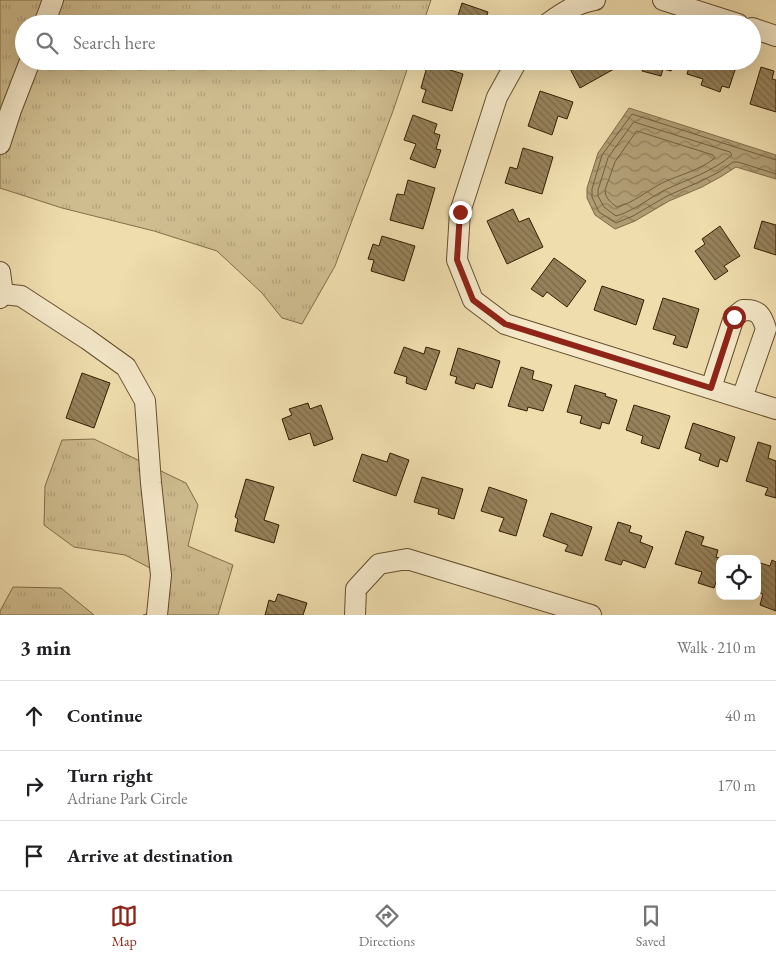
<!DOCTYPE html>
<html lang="en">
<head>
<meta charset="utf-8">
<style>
  body { margin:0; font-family:"EB Garamond",serif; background:#f2f2f2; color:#202124 }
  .controls { position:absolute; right:15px; bottom:15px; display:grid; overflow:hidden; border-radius:10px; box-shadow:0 5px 20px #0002 }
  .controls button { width:45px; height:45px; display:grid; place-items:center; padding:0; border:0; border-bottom:1px solid #e0e0e0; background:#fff; color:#202124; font:25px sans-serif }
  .stop { position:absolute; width:15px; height:15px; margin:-11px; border:4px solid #8f2418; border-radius:50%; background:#fff }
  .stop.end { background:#8f2418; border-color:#fff; box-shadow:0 1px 5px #0008 }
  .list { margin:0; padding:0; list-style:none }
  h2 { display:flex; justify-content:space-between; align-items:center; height:65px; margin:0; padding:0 20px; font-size:21px }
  h2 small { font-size:16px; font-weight:400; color:#757577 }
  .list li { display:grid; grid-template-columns:32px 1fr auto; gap:15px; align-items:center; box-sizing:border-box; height:70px; padding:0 20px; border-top:1px solid #e0e0e0 }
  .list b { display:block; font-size:19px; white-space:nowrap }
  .list p { margin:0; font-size:16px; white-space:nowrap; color:#757577 }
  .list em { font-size:16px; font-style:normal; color:#757577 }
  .icon { flex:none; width:28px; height:28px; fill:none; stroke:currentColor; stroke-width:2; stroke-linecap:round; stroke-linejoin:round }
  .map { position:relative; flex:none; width:776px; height:615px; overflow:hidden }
  .search { position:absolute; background:#fff; box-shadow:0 5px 20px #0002; left:15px; right:15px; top:15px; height:55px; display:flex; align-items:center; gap:12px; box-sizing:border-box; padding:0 18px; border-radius:28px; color:#757577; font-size:19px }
  .sheet { height:275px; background:#fff }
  nav { display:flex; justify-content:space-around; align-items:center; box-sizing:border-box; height:70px; border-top:1px solid #e0e0e0; background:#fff; font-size:14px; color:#757577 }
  nav a { display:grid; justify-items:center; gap:2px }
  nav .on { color:#8f2418 }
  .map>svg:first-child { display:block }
  .grass { fill:url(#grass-tufts); stroke:#826e48 }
  .water { fill:url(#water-waves); stroke:#7f6a45 }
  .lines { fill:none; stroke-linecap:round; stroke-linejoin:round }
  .shore { stroke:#725d3a; stroke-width:1 }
  .building { fill:url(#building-back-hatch); stroke:#351e00 }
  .minor-casing { stroke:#644e2c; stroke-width:22 }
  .minor { stroke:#f5e9ca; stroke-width:20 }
  .route { stroke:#8f2418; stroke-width:6 }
</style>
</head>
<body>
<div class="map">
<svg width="776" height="615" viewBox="0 0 776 615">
  <defs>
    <pattern id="grass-tufts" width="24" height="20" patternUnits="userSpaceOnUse" patternTransform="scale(1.25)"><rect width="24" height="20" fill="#cfbd90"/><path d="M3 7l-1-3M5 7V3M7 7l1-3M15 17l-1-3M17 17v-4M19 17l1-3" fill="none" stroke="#b2a27a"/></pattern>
    <pattern id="water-waves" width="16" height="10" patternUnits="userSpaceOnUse" patternTransform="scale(1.25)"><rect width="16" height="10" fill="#b09c73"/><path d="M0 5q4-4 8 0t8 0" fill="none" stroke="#907f5c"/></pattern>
    <pattern id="building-back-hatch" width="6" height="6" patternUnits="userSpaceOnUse" patternTransform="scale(1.25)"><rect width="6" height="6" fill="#96815a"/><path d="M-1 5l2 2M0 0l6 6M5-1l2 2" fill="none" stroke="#7b6948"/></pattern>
  </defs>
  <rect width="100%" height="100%" fill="#efddae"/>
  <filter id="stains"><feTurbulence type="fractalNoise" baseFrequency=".004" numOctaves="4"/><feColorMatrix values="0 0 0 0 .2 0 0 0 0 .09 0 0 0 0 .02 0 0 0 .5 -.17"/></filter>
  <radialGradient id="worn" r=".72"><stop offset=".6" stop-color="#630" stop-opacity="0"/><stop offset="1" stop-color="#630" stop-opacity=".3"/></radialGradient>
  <path class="grass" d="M0,0h431l-8,24h-399v37h386l-17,50 -58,155 -33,58 -20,-6 -20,-25 -45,-42 -63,-20 -92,-23 -62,-20z
    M94,439l92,44 12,22 -10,41 45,19 -15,50h-75l19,-6 -10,-40 -27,-14 -51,-8 -30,-22 1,-39 17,-46z
    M13,587l48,1 33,27h-94v-4z"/>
  <path class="water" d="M629,108l147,47v24l-40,-12 -14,9 -20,11 -33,14 -34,20 -20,8 -20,-14 -8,-17v-10l11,-35z"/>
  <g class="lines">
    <path class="shore" d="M634,122l96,30 2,3c-20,17 -44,24 -67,35 -16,8 -31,21 -49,26l-12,-9 -6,-11v-6l10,-32z
      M637,131l76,24 2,3c-15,12 -36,17 -53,25 -15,8 -29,20 -45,24 -6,-4 -12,-9 -12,-17l10,-28z
      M776,160l-144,-46 -30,41 -10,34v8l7,15 17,11 17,-7 34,-20 32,-14 20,-10 14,-10h5l38,12"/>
  </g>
  <path class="building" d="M462,3l26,9 -4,12h-36l2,-7 7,2z
    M566,61h44l4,8 -34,19z
    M640,61h34l-3,10 -8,-2 -2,7 -19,-5 3,-8z
    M691,61h47l-9,27 -7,-2 -2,6 -19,-7 2,-6 -16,-5z
    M428,63l35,11 -11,37 -30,-9 4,-12 -5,-2z
    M761,67l13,4 -2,8 4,1v32l-26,-8z
    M540,91l33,11 -6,17 -9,-3 -6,19 -24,-9z
    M413,115l24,9 -3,9 6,2 -4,14 5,1 -6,18 -25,-9 6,-15 -12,-4z
    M523,148l30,9 -11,37 -37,-11 5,-16 7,2z
    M408,180l27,8 -12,41 -33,-9 7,-26 7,1z
    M513,209l6,13 10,-4 14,29 -36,17 -20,-43z
    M762,221l14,4v30l-22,-7z
    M720,226l20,30 -16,10 4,5 -13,9 -20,-29 10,-7 -3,-5z
    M382,236l33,10 -11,35 -33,-10 3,-11 -6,-1 5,-15 6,2z
    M554,258l32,23 -19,26 -20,-15 -4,5 -12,-8z
    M602,286l42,14 -8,25 -42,-15z
    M663,298l36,11 -12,39 -14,-4 3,-8 -23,-7z
    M404,347l20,7 2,-7 14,4 -14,39 -20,-7 1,-6 -13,-4z
    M458,348l42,13 -8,27 -16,-5 -2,6 -19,-6 2,-6 -7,-2z
    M521,367l13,4 -2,8 20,6 -9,26 -15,-4 -1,4 -19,-5z
    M82,373l28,10 -16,45 -28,-10z
    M575,385l31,9 -1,2 12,4 -8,24 -7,-2 -2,7 -20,-6 2,-7 -15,-4z
    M308,403l2,6 11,-4 12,34 -19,7 -4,-13 -21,7 -7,-21 10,-4 -3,-6z
    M634,405l36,11 -11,33 -18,-6 2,-7 -17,-6z
    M693,423l42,14 -8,25 -7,-3 -2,8 -19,-7 2,-6 -16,-6z
    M758,442l13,4 -3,12 8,3v37l-11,-3 3,-7 -22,-7z
    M390,453l19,7 -13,36 -43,-15 9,-27 25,8z
    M422,477l41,12 -9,30 -16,-5 1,-5 -25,-7z
    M246,479l28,8 -10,33 15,5 -5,18 -39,-12 3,-12 -3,-2z
    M489,487l38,13 -11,36 -17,-5 5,-13 -23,-7z
    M551,513l41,14 -10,29 -17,-5 3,-6 -25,-9z
    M618,522l13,4 -2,6 13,4 -2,6 13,5 -8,21 -22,-8 -2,5 -16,-5z
    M686,531l18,6 -3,8 17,5 -2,7 6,2h-2v12l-6,17 -16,-5 4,-11 -27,-8z
    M772,560l4,2v49l-16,-6 3,-11 -6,-2v-30l13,4z
    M278,594l29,9 -4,12h-38l4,-15 6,2z"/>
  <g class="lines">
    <g class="minor-casing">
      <path id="minor" d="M663,0l75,24
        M44,24l9,-24
        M547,24c15,-11 30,-21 48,-24
        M752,28l24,8
        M517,61l-20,36 -37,115 -3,48 16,40 32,24 271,85
        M0,144l11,-34 19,-49
        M0,272l3,22
        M0,298l3,-4 18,2 66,43 39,28 19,34 6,82 10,92 -4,40
        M711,388l23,-71 9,-7c15,-1 19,5 23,19l-24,69
        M355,615l1,-26 23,-25 28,-5 184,56"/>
    </g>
    <use href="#minor" class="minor"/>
  </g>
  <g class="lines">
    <path class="route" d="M460,212l-3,48 16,40 32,24 206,64 23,-71"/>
  </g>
  <rect width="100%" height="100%" filter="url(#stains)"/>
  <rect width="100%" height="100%" fill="url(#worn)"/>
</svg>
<div class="controls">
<button><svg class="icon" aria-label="locate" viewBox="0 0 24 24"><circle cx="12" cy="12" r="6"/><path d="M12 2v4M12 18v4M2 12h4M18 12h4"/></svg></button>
</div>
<div class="stop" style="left:734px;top:317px"></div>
<div class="stop end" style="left:460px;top:212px"></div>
<div class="search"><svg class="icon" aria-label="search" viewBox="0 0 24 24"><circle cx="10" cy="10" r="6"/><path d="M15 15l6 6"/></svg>Search here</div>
</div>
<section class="sheet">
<h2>3 min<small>Walk · 210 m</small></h2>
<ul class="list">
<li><svg class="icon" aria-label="ahead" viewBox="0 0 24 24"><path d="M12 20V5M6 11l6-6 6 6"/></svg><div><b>Continue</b></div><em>40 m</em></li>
<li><svg class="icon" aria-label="right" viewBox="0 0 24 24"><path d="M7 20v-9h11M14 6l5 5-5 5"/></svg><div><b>Turn right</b><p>Adriane Park Circle</p></div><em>170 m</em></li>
<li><svg class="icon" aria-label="arrive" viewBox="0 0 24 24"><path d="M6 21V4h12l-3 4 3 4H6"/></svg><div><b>Arrive at destination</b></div></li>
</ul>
</section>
<nav>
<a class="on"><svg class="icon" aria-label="map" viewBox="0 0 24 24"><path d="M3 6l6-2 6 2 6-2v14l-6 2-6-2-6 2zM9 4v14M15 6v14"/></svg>Map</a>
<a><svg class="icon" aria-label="directions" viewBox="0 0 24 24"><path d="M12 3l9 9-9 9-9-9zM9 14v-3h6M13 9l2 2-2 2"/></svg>Directions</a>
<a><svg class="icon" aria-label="saved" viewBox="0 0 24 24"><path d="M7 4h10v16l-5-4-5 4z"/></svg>Saved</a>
</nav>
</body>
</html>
